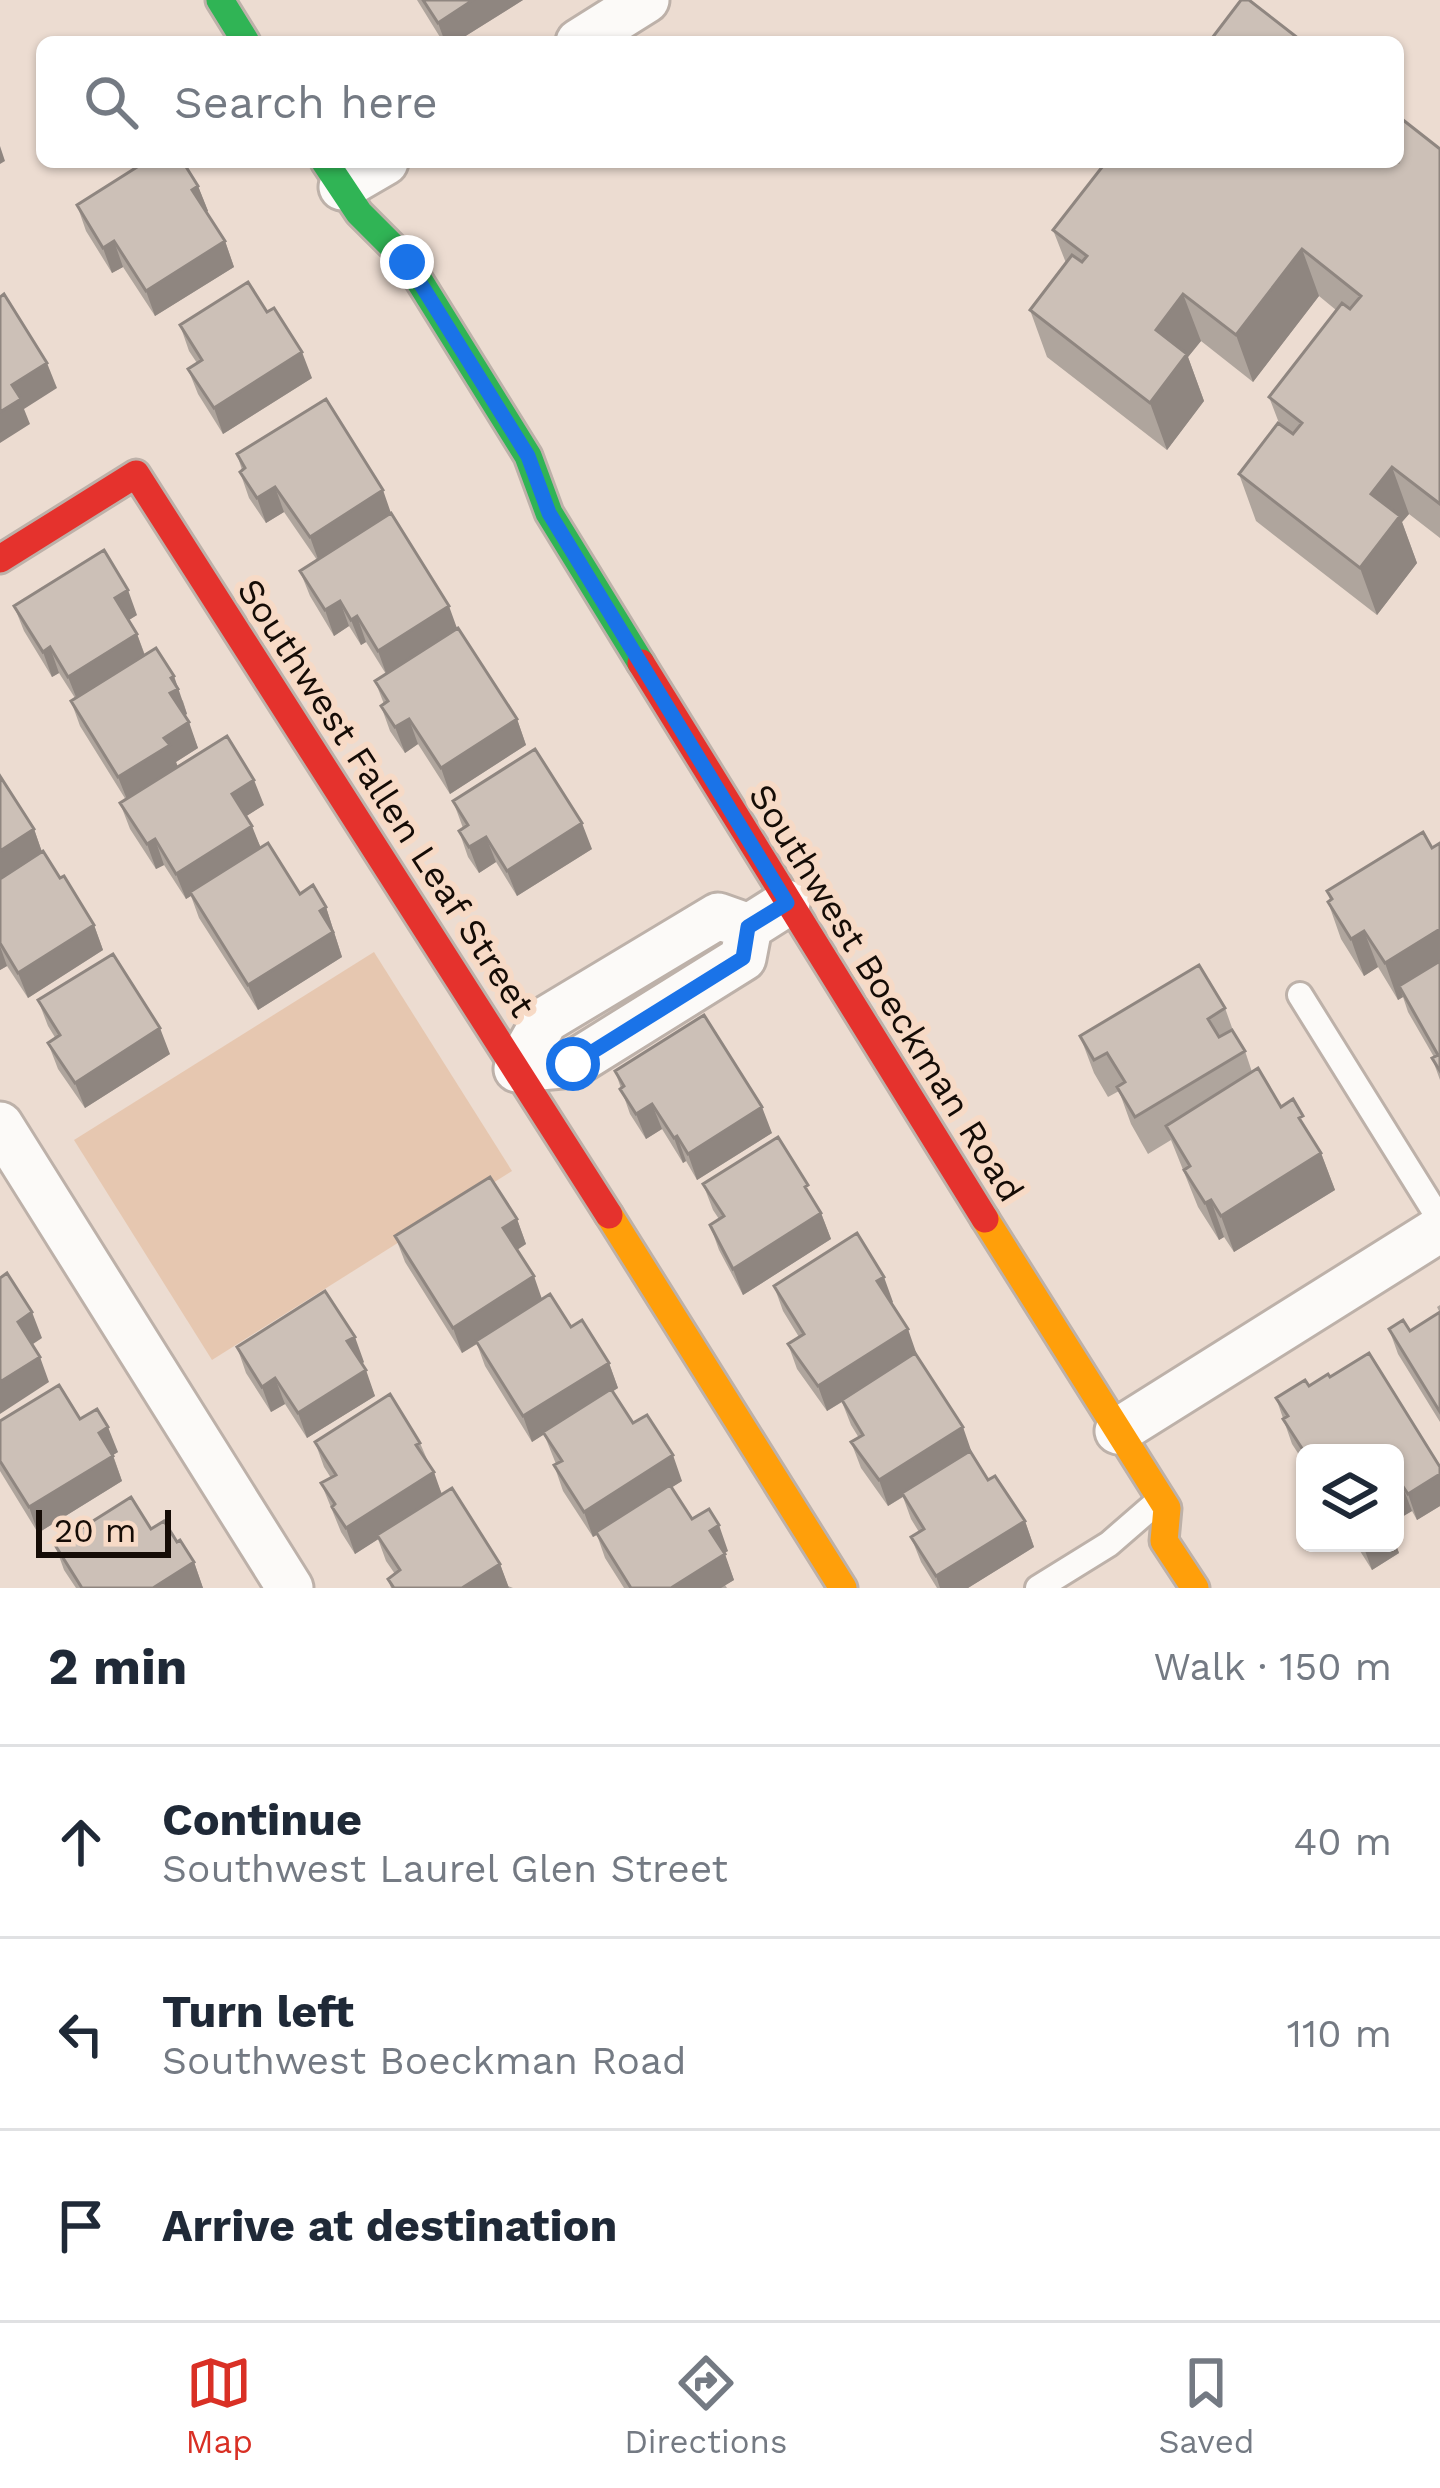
<!DOCTYPE html>
<html lang="en">
<head>
<meta charset="utf-8">
<style>
  body { margin:0; font-family:"Work Sans",sans-serif; background:#f6f6f7; color:#1f2937 }
  .controls { position:absolute; right:36px; bottom:36px; display:grid; overflow:hidden; border-radius:18px; box-shadow:0 3px 9px #0004 }
  .controls button { width:108px; height:108px; display:grid; place-items:center; padding:0; border:0; border-bottom:3px solid #e0e1e3; background:#fff; color:#1f2937; font:60px sans-serif }
  .scale { position:absolute; left:36px; bottom:30px; width:135px; box-sizing:border-box; padding-left:12px; border:6px solid #150c06; border-top:0; font-size:33px; line-height:42px; white-space:nowrap; color:#150c06; -webkit-text-stroke:9px #f7dac6; paint-order:stroke }
  .stop { position:absolute; width:36px; height:36px; margin:-27px; border:9px solid #1a73e8; border-radius:50%; background:#fff }
  .stop.end { background:#1a73e8; border-color:#fff; box-shadow:0 3px 12px #0008 }
  .list { margin:0; padding:0; list-style:none }
  h2 { display:flex; justify-content:space-between; align-items:center; height:156px; margin:0; padding:0 48px; font-size:51px }
  h2 small { font-size:39px; font-weight:400; color:#747a83 }
  .list li { display:grid; grid-template-columns:78px 1fr auto; gap:36px; align-items:center; box-sizing:border-box; height:192px; padding:0 48px; border-top:3px solid #e0e1e3 }
  .list b { display:block; font-size:45px; white-space:nowrap }
  .list p { margin:0; font-size:39px; white-space:nowrap; color:#747a83 }
  .list em { font-size:39px; font-style:normal; color:#747a83 }
  .icon { flex:none; width:66px; height:66px; fill:none; stroke:currentColor; stroke-width:2; stroke-linecap:round; stroke-linejoin:round }
  .map { position:relative; flex:none; width:1440px; height:1588px; overflow:hidden }
  .search { position:absolute; background:#fff; box-shadow:0 3px 9px #0004; left:36px; right:36px; top:36px; height:132px; display:flex; align-items:center; gap:30px; box-sizing:border-box; padding:0 42px; border-radius:18px; color:#747a83; font-size:45px }
  .sheet { height:732px; background:#fff }
  nav { display:flex; justify-content:space-around; align-items:center; box-sizing:border-box; height:168px; border-top:3px solid #e0e1e3; background:#fff; font-size:33px; color:#747a83 }
  nav a { display:grid; justify-items:center; gap:6px }
  nav .on { color:#d93025 }
  .map>svg:first-child { display:block }
  .green { fill:#e6c7b0 }
  .lines { fill:none; stroke-linecap:round; stroke-linejoin:round }
  .lane-casing { stroke:#bdb1a9; stroke-width:30 }
  .street-casing { stroke:#bdb1a9; stroke-width:51 }
  .fast-casing { stroke:#bdb1a9; stroke-width:33 }
  .slow-casing { stroke:#bdb1a9; stroke-width:33 }
  .jam-casing { stroke:#bdb1a9; stroke-width:33 }
  .lane { stroke:#fcfaf8; stroke-width:24 }
  .street { stroke:#fcfaf8; stroke-width:45 }
  .fast { stroke:#30b455; stroke-width:27 }
  .slow { stroke:#ff9f0a; stroke-width:27 }
  .jam { stroke:#e5322d; stroke-width:27 }
  .wall { fill:#afa59d }
  .shaded-wall { fill:#8f8680 }
  .building { fill:#ccc0b7; stroke:#8f8680; stroke-width:3 }
  .route { stroke:#1a73e8; stroke-width:15 }
  .labels { text-anchor:middle; dominant-baseline:central; stroke-width:12; stroke-linejoin:round; paint-order:stroke }
  .street-label { font-size:36px; fill:#150c06; stroke:#f7dac6 }
</style>
</head>
<body>
<div class="map">
<svg width="1440" height="1588" viewBox="0 0 1440 1588">
  <rect width="100%" height="100%" fill="#ecdcd1"/>
  <path class="green" d="M374,952l138,219 -300,189 -138,-220z"/>
  <g class="lines">
    <g class="lane-casing">
      <path id="lane" d="M1300,995l140,225
        M1038,1588l71,-44 46,-40"/>
    </g>
    <g class="street-casing">
      <path id="street" d="M579,42l67,-42
        M342,187l43,-25
        M517,1069l56,-5 170,-106 6,-31 38,-24
        M517,1069l28,-49 173,-104 31,11
        M0,1125l290,463
        M1118,1431l322,-202"/>
    </g>
    <g class="fast-casing">
      <path id="fast" d="M220,0l26,42
        M325,162l34,51 48,48 121,195 21,57 92,150"/>
    </g>
    <g class="slow-casing">
      <path id="slow" d="M609,1215l234,373
        M985,1219l182,289 -3,33 31,47"/>
    </g>
    <g class="jam-casing">
      <path id="jam" d="M0,559l136,-85 473,741
        M641,663l344,556"/>
    </g>
    <use href="#lane" class="lane"/>
    <use href="#street" class="street"/>
    <use href="#fast" class="fast"/>
    <use href="#slow" class="slow"/>
    <use href="#jam" class="jam"/>
  </g>
  <path class="wall" d="M417,0h106l-67,42h-13z
    M1440,149v389l-31,-24 -7,8 15,41 -40,52 -121,-94 -17,-47 40,-51 -10,-26 67,-87 -17,-14 -66,86 -52,-41 -13,16 16,44 -37,49 -120,-93 -17,-47 36,-47 -13,-33z
    M198,186l10,25 -2,1 19,29 9,26 -79,49 -32,-49 -11,6 -26,-42 -9,-26z
    M180,325l132,53 -89,56 -25,-40 -10,-25 9,-6 -8,-12z
    M237,454l155,60 65,114 60,91 9,26 -76,49 -32,-50 -13,9 -15,-22 -9,-25 3,-2 -9,-23 11,-7 -20,-32 -5,3 -12,-19 -15,10 -24,-40 -10,-25 17,-11 -33,-48 -18,11 -17,-25 -9,-26 2,-2z
    M14,606l123,9 -8,5 8,14 8,21 38,46 4,13 -2,1 13,33 -22,14 2,5 86,38 -18,11 15,32 39,46 26,13 16,50 -84,53 -59,-92 -8,-22 -5,3 -22,-34 -8,4 -26,-40 -10,-26 6,-3 -46,-74 -9,-25 4,-3 -16,-25 -7,4 -28,-46z
    M0,776l34,53 8,23 52,73 9,25 -75,48 -21,-32 -7,4z
    M453,801l139,48 -75,47 -21,-34 -17,11 -11,-16 -9,-26 4,-3z
    M1440,843v237l-8,-22 2,-1 -26,-45 -5,-15 -5,3 -20,-33 -14,9 -23,-37 -13,-37 2,-2 -3,-9z
    M38,1000l132,54 -85,54 -27,-39 -10,-26 8,-4 -8,-13z
    M1225,1008l10,28 10,15 7,21 29,35 30,29 10,17 14,37 -101,62 -10,-15 -5,3 -21,-33 -27,-67 -23,14 -17,-30 -12,-33 -11,6 -14,-24 -14,-37z
    M615,1071l157,62 -75,47 -11,-19 -3,2 -21,-34 -16,10 -16,-25z
    M703,1184l112,18 6,11 10,26 -88,56 -24,-45 -9,-25 9,-6 -6,-9z
    M517,1219l9,25 -9,6 25,49 67,64 9,25 -5,3 20,32 49,58 -10,6 20,32 36,32 -4,2 10,27 -9,5 2,3h-103l-19,-30 -8,-23 -4,2 -30,-46 -9,-26 2,-1 -12,-30 -12,8 -47,-76 -8,-22 -15,9 -57,-91 -10,-26z
    M774,1286l119,16 -2,1 26,52 55,98 16,27 37,41 9,26 -66,41h-31l-16,-26 -10,-25 8,-5 -8,-13 -8,-22 -15,9 -27,-38 -10,-26 8,-4 -8,-13 -9,-23 -15,9 -30,-42 -9,-25 11,-7 -16,-26z
    M1440,1305v117l-42,-68 -9,-25 21,2 30,-18 -3,-6z
    M237,1347l127,15 -2,2 13,32 -68,42 -22,-34 -14,8 -25,-39z
    M1309,1386l131,81v39l-23,14 -5,-9 -17,10v-68h-90v11l-13,-20 -16,-46z
    M80,1419l38,33 -5,3 9,26 -84,52 -38,-62v-50z
    M315,1442l105,1 22,51 58,70 8,22 5,2h-122l-3,-9 7,-5 -9,-13 -8,-22 -23,15 -14,-22 -20,-49 10,-5 -7,-11z
    M151,1529l26,13 17,20 9,26h-127l-12,-18 -9,-25z
    M1355,1543h40l4,10 -27,17z"/>
  <path class="shaded-wall" d="M473,0h50l-67,42h-11l-7,-19z
    M0,146l5,15 -5,3z
    M198,186l10,25 -7,4 -9,-25z
    M114,241l9,26 -11,6 -9,-25z
    M225,241l9,26 -79,49 -9,-25z
    M1302,249l17,47 -66,86 -17,-47z
    M1183,294l18,47 -13,16 16,44 -37,49 -17,-47 6,-73z
    M302,352l10,26 -89,56 -9,-26z
    M47,363l10,25 -33,21 6,15 -30,19v-31l12,-27z
    M1392,467l17,47 -7,8 15,41 -40,52 -17,-47 11,-74z
    M275,487l9,25 -18,11 -9,-25z
    M383,490l9,26 -73,46 -9,-25z
    M128,590l9,25 -13,8 -9,-25z
    M340,601l9,25 -15,10 -9,-26z
    M449,606l9,25 -71,45 -9,-25z
    M357,616l9,26 -5,3 -10,-25z
    M137,634l9,25 -68,43 -10,-25z
    M50,647l9,26 -7,4 -9,-25z
    M174,676l13,38 -7,4 -10,-25 1,-15z
    M409,719l9,25 -13,9 -10,-26z
    M517,719l9,26 -76,49 -9,-26z
    M189,722l9,26 -22,14 3,8 -51,32 -10,-25 46,-39z
    M254,780l10,25 -22,14 -10,-25z
    M582,823l10,26 -75,47 -10,-25z
    M252,826l10,25 -76,48 -10,-25z
    M34,829l9,26 -43,28v-32z
    M486,837l10,25 -17,11 -10,-26z
    M155,839l9,26 -8,4 -9,-25z
    M326,907l16,50 -84,53 -10,-25z
    M94,925l9,25 -75,48 -10,-25z
    M1440,929v45l-41,12 4,11 -5,3 -13,-37z
    M1364,931l14,36 -14,9 -13,-37z
    M0,946l7,20 -7,4z
    M160,1028l10,26 -85,54 -10,-25z
    M652,1104l10,25 -16,10 -10,-25z
    M762,1107l10,26 -75,47 -9,-26z
    M677,1136l9,25 -3,2 -9,-25z
    M1321,1153l14,37 -101,62 -13,-36z
    M1211,1200l13,37 -5,3 -14,-37z
    M821,1213l10,26 -88,56 -10,-26z
    M517,1219l9,25 -14,9 -9,-25z
    M534,1276l9,26 -81,51 -9,-25z
    M884,1277l9,25 -6,4 -10,-25z
    M32,1312l10,26 -15,10 -9,-26z
    M908,1329l9,26 -90,56 -9,-25z
    M355,1337l9,25 -8,5 -9,-26z
    M40,1357l9,25 -49,32v-32z
    M609,1363l9,25 -86,54 -9,-26z
    M366,1370l9,26 -68,42 -9,-25z
    M275,1378l10,26 -14,8 -9,-25z
    M108,1427l10,25 -10,6 -9,-25z
    M963,1427l9,26 -84,53 -9,-26z
    M673,1455l9,26 -89,56 -9,-25z
    M113,1456l9,25 -84,52 -9,-26z
    M434,1472l9,26 -88,56 -9,-26z
    M1440,1474v32l-23,14 -9,-26z
    M1402,1485l10,26 -17,10v-31z
    M1025,1521l9,26 -66,41h-28l-4,-12z
    M719,1525l9,26 -9,5 -9,-25z
    M1395,1542l4,11 -27,17 -9,-25 3,-2z
    M725,1554l9,26 -13,8h-50z
    M194,1562l9,26h-50z
    M500,1564l9,24h-47z"/>
  <path class="building" d="M423,0h50l-35,23z
    M1241,0h8l54,42h-94z
    M1398,116l42,33v355l-48,-37 -21,27 29,22 -40,52 -121,-94 39,-51 15,11 9,-11 -33,-26 73,-94 8,6 11,-13 -59,-47 -66,86 -53,-41 -27,36 31,24 -37,49 -120,-93 42,-55 10,7 5,-6 -34,-26 53,-68h292z
    M145,162h38l15,24 -6,4 33,51 -79,50 -32,-50 -11,7 -26,-43z
    M248,282l19,30 7,-4 28,44 -88,56 -26,-39 14,-9 -22,-35z
    M4,294l43,69 -35,22 9,14 -21,13v-115z
    M326,399l57,91 -73,47 -35,-50 -18,11 -17,-26 5,-4 -8,-14z
    M391,513l58,93 -71,45 -21,-35 -6,4 -11,-19 -15,9 -25,-39z
    M104,550l24,40 -13,8 22,36 -69,43 -18,-30 -7,5 -29,-46z
    M458,628l59,91 -76,49 -32,-49 -14,8 -14,-21 7,-5 -13,-20z
    M156,648l18,28 -3,2 7,11 -8,4 19,29 -25,16 6,7 -52,32 -47,-76z
    M227,736l27,44 -22,14 20,32 -76,48 -21,-35 -8,5 -27,-41z
    M535,749l47,74 -75,48 -21,-34 -17,10 -10,-16 9,-6 -15,-24z
    M0,776l34,53 -34,22z
    M1423,832l9,16 8,-5v86l-55,34 -21,-32 -13,8 -23,-37 4,-3 -5,-8z
    M268,843l32,51 13,-9 13,22 -6,4 13,21 -85,53 -58,-93z
    M43,851l17,27 4,-2 30,49 -76,48 -18,-30v-64z
    M113,954l47,74 -85,55 -27,-40 12,-8 -22,-35z
    M1440,961v110l-8,-13 6,-3 -39,-69z
    M1199,965l26,43 -17,11 11,18 13,-7 13,21 -110,66 -18,-30 8,-5 -18,-29 -13,7 -14,-24z
    M704,1015l58,92 -74,47 -11,-18 -3,2 -22,-34 -16,10 -16,-25 4,-3 -9,-15z
    M1258,1068l23,39 12,-8 10,17 -4,2 22,35 -100,63 -10,-16 -6,3 -21,-33 6,-4 -24,-40z
    M778,1137l30,48 -3,2 16,26 -88,56 -23,-44 14,-9 -21,-32z
    M490,1177l27,42 -14,9 31,48 -81,52 -58,-92z
    M857,1233l27,44 -7,4 31,48 -90,57 -30,-42 16,-10 -30,-48z
    M7,1273l25,39 -14,10 22,35 -40,25v-104z
    M325,1291l30,46 -8,4 19,29 -68,43 -23,-35 -13,9 -25,-40z
    M550,1294l21,33 11,-7 27,43 -86,53 -47,-75z
    M1440,1312v100l-51,-83 14,-9 7,11z
    M915,1353l48,74 -84,53 -28,-38 12,-7 -21,-35z
    M1369,1353l71,114v7l-32,20 -6,-9 -7,5v-37h-90l-22,-34 5,-3 -12,-18 29,-18 4,6 19,-12 2,3z
    M59,1385l21,34 17,-10 11,18 -9,6 14,23 -84,51 -29,-46v-40z
    M611,1389l22,34 14,-8 26,40 -89,57 -30,-47 8,-4 -19,-29z
    M390,1394l30,49 -4,2 18,27 -88,56 -14,-21 3,-3 -14,-21 15,-8 -21,-33z
    M970,1451l18,29 7,-4 30,45 -89,55 -25,-39 13,-8 -22,-36z
    M670,1485l22,34 17,-10 10,16 -9,6 15,23 -54,34h-40l-35,-56z
    M452,1488l48,76 -38,24h-68l-6,-9 12,-9 -23,-35z
    M131,1497l20,32 13,-8 13,21 3,-2 14,22 -41,26h-71l-27,-43z"/>
  <g class="lines">
    <path class="route" d="M407,262l121,194 21,57 238,390 -39,24 -5,31 -170,106"/>
  </g>
  <g class="labels">
    <g class="street-label">
      <text transform="translate(386 798) rotate(57)">Southwest Fallen Leaf Street</text>
      <text transform="translate(886 993) rotate(58)">Southwest Boeckman Road</text>
    </g>
  </g>
</svg>
<div class="controls">
<button><svg class="icon" aria-label="layers" viewBox="0 0 24 24"><path d="M12 4l9 5-9 5-9-5zM3 14l9 5 9-5"/></svg></button>
</div>
<div class="scale">20 m</div>
<div class="stop" style="left:573px;top:1064px"></div>
<div class="stop end" style="left:407px;top:262px"></div>
<div class="search"><svg class="icon" aria-label="search" viewBox="0 0 24 24"><circle cx="10" cy="10" r="6"/><path d="M15 15l6 6"/></svg>Search here</div>
</div>
<section class="sheet">
<h2>2 min<small>Walk · 150 m</small></h2>
<ul class="list">
<li><svg class="icon" aria-label="ahead" viewBox="0 0 24 24"><path d="M12 20V5M6 11l6-6 6 6"/></svg><div><b>Continue</b><p>Southwest Laurel Glen Street</p></div><em>40 m</em></li>
<li><svg class="icon" aria-label="left" viewBox="0 0 24 24"><path d="M17 20v-9H6M10 6l-5 5 5 5"/></svg><div><b>Turn left</b><p>Southwest Boeckman Road</p></div><em>110 m</em></li>
<li><svg class="icon" aria-label="arrive" viewBox="0 0 24 24"><path d="M6 21V4h12l-3 4 3 4H6"/></svg><div><b>Arrive at destination</b></div></li>
</ul>
</section>
<nav>
<a class="on"><svg class="icon" aria-label="map" viewBox="0 0 24 24"><path d="M3 6l6-2 6 2 6-2v14l-6 2-6-2-6 2zM9 4v14M15 6v14"/></svg>Map</a>
<a><svg class="icon" aria-label="directions" viewBox="0 0 24 24"><path d="M12 3l9 9-9 9-9-9zM9 14v-3h6M13 9l2 2-2 2"/></svg>Directions</a>
<a><svg class="icon" aria-label="saved" viewBox="0 0 24 24"><path d="M7 4h10v16l-5-4-5 4z"/></svg>Saved</a>
</nav>
</body>
</html>
